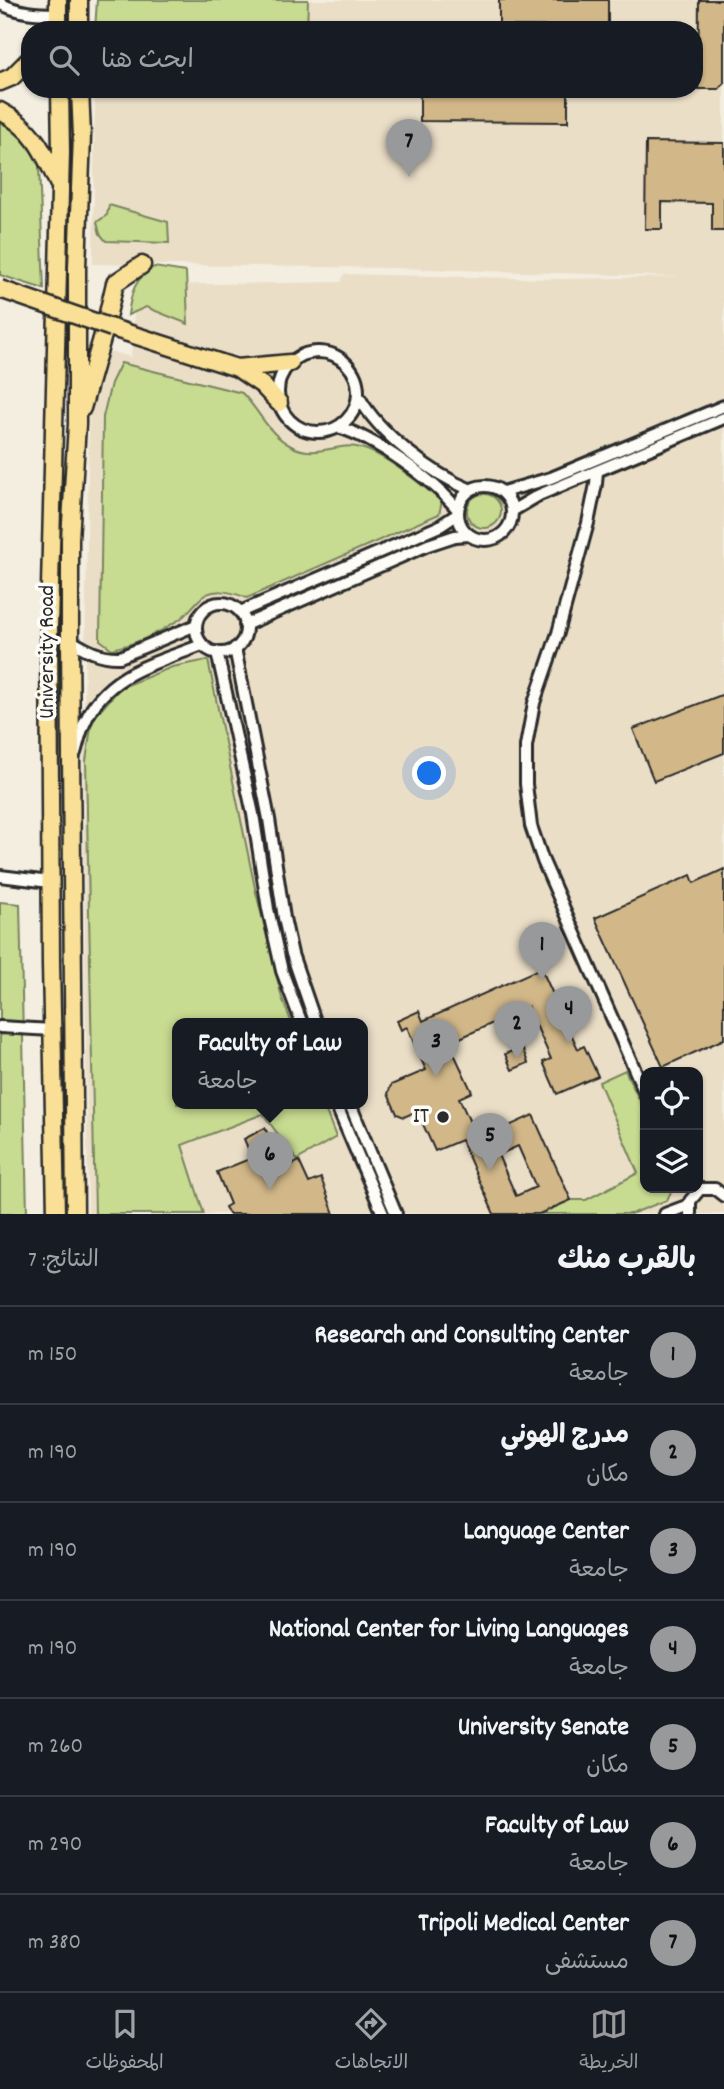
<!DOCTYPE html>
<html lang="ar">
<head>
<meta charset="utf-8">
<style>
  body { margin:0; font-family:Dekko,"Playpen Sans Arabic",sans-serif; background:#20242c; color:#f1f3f6; direction:rtl }
  .controls { position:absolute; right:21px; bottom:21px; display:grid; overflow:hidden; border-radius:14px; box-shadow:0 2px 5px #0004 }
  .controls button { width:63px; height:63px; display:grid; place-items:center; padding:0; border:0; border-bottom:2px solid #363941; background:#171b24; color:#f1f3f6; font:35px sans-serif }
  .you { position:absolute; left:430px; top:774px; width:24px; height:24px; margin:-18px; border:5px solid #fff; border-radius:50%; background:#1a73e8; box-shadow:0 0 0 10px #1a73e833 }
  .badge { display:grid; place-items:center; width:46px; height:46px; border-radius:50%; background:#98999b; color:#111; font-size:23px; font-weight:700 }
  .pin { position:absolute; translate:-50% -58px; filter:drop-shadow(0 2px 4px #0008) }
  .pin::after { content:''; position:absolute; top:37px; width:24px; height:21px; background:inherit; clip-path:polygon(0 0,100% 0,50% 100%) }
  .popup { position:absolute; left:172px; top:1018px; width:196px; height:91px; box-sizing:border-box; display:grid; place-content:center; border-radius:14px; background:#171b24; filter:drop-shadow(0 2px 5px #0005); font-size:23px; white-space:nowrap; color:#9ea1a6 }
  .popup b { font-size:26px; color:#f1f3f6 }
  .popup::after { content:''; position:absolute; left:50%; top:100%; margin-left:-14px; border:14px solid transparent; border-top-color:#171b24 }
  .list { margin:0; padding:0; list-style:none }
  h2 { display:flex; justify-content:space-between; align-items:center; height:91px; margin:0; padding:0 28px; font-size:30px }
  h2 small { font-size:23px; font-weight:400; color:#9ea1a6 }
  .list li { display:grid; grid-template-columns:46px 1fr auto; gap:21px; align-items:center; box-sizing:border-box; height:98px; padding:0 28px; border-top:2px solid #363941 }
  .list b { display:block; font-size:26px; white-space:nowrap }
  .list p { margin:0; font-size:23px; white-space:nowrap; color:#9ea1a6 }
  .list em { font-size:23px; font-style:normal; color:#9ea1a6 }
  .icon { flex:none; width:38px; height:38px; fill:none; stroke:currentColor; stroke-width:2; stroke-linecap:round; stroke-linejoin:round }
  .map { position:relative; flex:none; width:724px; height:1214px; overflow:hidden; direction:ltr }
  .search { position:absolute; background:#171b24; box-shadow:0 2px 5px #0004; left:21px; right:21px; top:21px; height:77px; display:flex; align-items:center; gap:18px; box-sizing:border-box; padding:0 24px; border-radius:28px; color:#9ea1a6; font-size:26px }
  .sheet { height:777px; background:#171b24 }
  nav { display:flex; justify-content:space-around; align-items:center; box-sizing:border-box; height:98px; border-top:2px solid #363941; background:#171b24; font-size:19px; color:#9ea1a6 }
  nav a { display:grid; justify-items:center; gap:4px }
  nav .on { color:#98999b }
  .map>svg:first-child { display:block }
  .built { fill:#eadec7; fill-rule:evenodd }
  .green { fill:#c7dc91; stroke:#79845e; stroke-width:2 }
  .building { fill:#d2b889; stroke:#2b2b2b; stroke-width:2; fill-rule:evenodd }
  .lines { fill:none; stroke-linecap:round; stroke-linejoin:round }
  .minor-casing { stroke:#2b2b2b; stroke-width:16 }
  .highway-casing { stroke:#2b2b2b; stroke-width:21 }
  .minor { stroke:#fdfcf7; stroke-width:10 }
  .highway { stroke:#f9e096; stroke-width:16 }
  .highway-bridge-casing { stroke:#2b2b2b; stroke-width:21; stroke-linecap:butt }
  .highway-bridge { stroke:#f9e096; stroke-width:16 }
  .poi-dot { fill:#2b2b2b; stroke:#fdfcf7; stroke-width:2.5 }
  .labels { text-anchor:middle; dominant-baseline:central; stroke-width:7; stroke-linejoin:round; paint-order:stroke }
  .street-label { font-size:23px; fill:#2b2b2b; stroke:#fdfcf7 }
  .poi-label { font-size:23px; fill:#2b2b2b; stroke:#fdfcf7; text-anchor:end }
</style>
</head>
<body>
<div class="map">
<svg width="724" height="1214" viewBox="0 0 724 1214">
  <rect width="100%" height="100%" fill="#f4eee1"/>
  <filter id="ink" filterUnits="userSpaceOnUse"><feTurbulence type="fractalNoise" baseFrequency=".0143" numOctaves="2"/><feDisplacementMap in="SourceGraphic" scale="14" xChannelSelector="R" yChannelSelector="G"/><feConvolveMatrix kernelMatrix="1 2 1 2 8 2 1 2 1" color-interpolation-filters="sRGB"/></filter>
  <g filter="url(#ink)">
    <path class="built" d="M97,0h627v1214h-636l-5,-437 6,-363 19,-63 23,6 5,-72 205,-3 3,-8 214,5 123,-2 -288,-9 -300,-4 2,-175h599v-59h-599zM177,1024h186v80h-186zM645,1072h53v116h-53z"/>
    <path class="green" d="M97,0h211l-1,30h-212z
      M0,117l32,26 7,23 5,123 -44,-14z
      M109,205l59,17 1,21 -63,-2 -6,-7 -3,-12 10,-7z
      M154,267l32,5 2,52 -42,-17 -18,8c3,-22 6,-36 26,-48z
      M121,363l121,30c19,19 25,41 51,54 25,12 45,-6 68,1 26,7 60,37 81,53l-3,13 -192,84c-17,-7 -37,-12 -50,4 -7,7 -11,14 -20,19 -20,13 -42,23 -65,28l-12,-9 3,-223 8,-34z
      M467 511a17 17 0 1 1 34 0a17 17 0 1 1-34 0Z
      M208,660l47,228 27,110 10,26h-115v80h146l13,33 -39,23 -34,-46 -81,31 22,69h-109l-9,-453 6,-41 28,-32 52,-21z
      M0,902l20,2 7,310h-27z
      M625,1070l20,42v76h28l-6,12 -36,14h-92l32,-14h15l52,-27 -39,-91z"/>
    <path class="building" d="M499,0h109v27l-109,-1z
      M699,0h25v83l-5,6h-21z
      M420,89h148v33l-148,-1z
      M646,142l78,1v88h-12v-28l-50,-1v27h-17z
      M724,694v59l-70,28 -21,-52z
      M724,869v170l-61,28 -68,-149 96,-43 3,8z
      M541,968l37,81 6,-3 14,30 -41,18 -14,-32 8,-3 -23,-52 -79,36 23,49 -13,6 19,42 55,-25 38,85 -32,14h-45l-33,-74 -26,11 -18,-40 -13,6 -7,-3 -9,-20 3,-9 35,-15 -19,-43 -6,3 -4,-9 22,-10 4,10zM518,1146l18,41 -20,9 -18,-41z
      M522,1047l6,16 -16,7 -7,-16z
      M265,1128l9,21 12,-6 8,21 5,-3 10,22 12,-5 13,36h-105l-4,-7 5,-3 -13,-32 35,-14 -8,-19z"/>
    <g class="lines">
      <g class="minor-casing">
        <path id="minor" d="M0,3c17,10 38,11 57,11
          M278 392a40 40 0 1 1 80 0a40 40 0 1 1-80 0Z
          M359,397c20,37 73,77 112,93
          M338,427c37,11 96,53 120,83
          M597,471l-1,13 -8,39 -30,110 -24,70 -8,43v38l5,42 12,35 102,232
          M458 513a27 27 0 1 1 54 0a27 27 0 1 1-54 0Z
          M503,492l48,-14 173,-72
          M512,511l27,-16 185,-77
          M196 628a25 25 0 1 1 50 0a25 25 0 1 1-50 0Z
          M240,612l200,-86 18,-12
          M245,625l183,-80 27,-9 14,-1
          M70,640c16,10 30,18 50,17l76,-32
          M235,648l34,171 15,99 8,36 24,70
          M217,652l36,162 15,95 14,62 20,53
          M75,753c3,-10 5,-21 10,-31 21,-49 71,-59 117,-77
          M0,876l50,6
          M0,1027l52,3
          M336,1104l47,110
          M350,1104l46,110
          M665,1214l24,-9
          M690,1214v-13l10,-12h15l9,7"/>
      </g>
      <g class="highway-casing">
        <path id="highway" d="M58,0v30
          M79,0v30
          M0,82l12,-5 18,-18
          M0,111c33,17 43,39 58,72
          M112,328l125,40 25,17 17,18
          M237,368l53,-5
          M82,408l21,-73 12,-52 27,-18
          M56,1214l-5,-250 -2,-338 12,-474 -1,-63
          M75,1214l-5,-574v-101l7,-115v-157l5,-131 -2,-47"/>
      </g>
      <use href="#minor" class="minor"/>
      <use href="#highway" class="highway"/>
      <g class="highway-bridge-casing">
        <path id="highway-bridge" d="M0,289l112,39"/>
      </g>
      <use href="#highway-bridge" class="highway-bridge"/>
    </g>
  </g>
  <circle class="poi-dot" cx="443" cy="1117" r="7"/>
  <g class="labels">
    <g class="street-label">
      <text transform="translate(48 652) rotate(-90)">University Road</text>
    </g>
    <g class="poi-label">
      <text x="429" y="1117">IT</text>
    </g>
  </g>
</svg>
<div class="controls">
<button><svg class="icon" aria-label="locate" viewBox="0 0 24 24"><circle cx="12" cy="12" r="6"/><path d="M12 2v4M12 18v4M2 12h4M18 12h4"/></svg></button>
<button><svg class="icon" aria-label="layers" viewBox="0 0 24 24"><path d="M12 4l9 5-9 5-9-5zM3 14l9 5 9-5"/></svg></button>
</div>
<div class="you"></div>
<div class="pin badge" style="left:542px;top:980px">1</div>
<div class="pin badge" style="left:517px;top:1059px">2</div>
<div class="pin badge" style="left:436px;top:1077px">3</div>
<div class="pin badge" style="left:569px;top:1044px">4</div>
<div class="pin badge" style="left:490px;top:1171px">5</div>
<div class="pin badge" style="left:270px;top:1190px">6</div>
<div class="popup"><b>Faculty of Law</b>جامعة</div>
<div class="pin badge" style="left:409px;top:177px">7</div>
<div class="search"><svg class="icon" aria-label="search" viewBox="0 0 24 24"><circle cx="10" cy="10" r="6"/><path d="M15 15l6 6"/></svg>ابحث هنا</div>
</div>
<section class="sheet">
<h2>بالقرب منك<small>النتائج: 7</small></h2>
<ul class="list">
<li><span class="badge">1</span><div><b>Research and Consulting Center</b><p>جامعة</p></div><em>150 m</em></li>
<li><span class="badge">2</span><div><b>مدرج الهوني</b><p>مكان</p></div><em>190 m</em></li>
<li><span class="badge">3</span><div><b>Language Center</b><p>جامعة</p></div><em>190 m</em></li>
<li><span class="badge">4</span><div><b>National Center for Living Languages</b><p>جامعة</p></div><em>190 m</em></li>
<li><span class="badge">5</span><div><b>University Senate</b><p>مكان</p></div><em>260 m</em></li>
<li><span class="badge">6</span><div><b>Faculty of Law</b><p>جامعة</p></div><em>290 m</em></li>
<li><span class="badge">7</span><div><b>Tripoli Medical Center</b><p>مستشفى</p></div><em>380 m</em></li>
</ul>
</section>
<nav>
<a class="on"><svg class="icon" aria-label="map" viewBox="0 0 24 24"><path d="M3 6l6-2 6 2 6-2v14l-6 2-6-2-6 2zM9 4v14M15 6v14"/></svg>الخريطة</a>
<a><svg class="icon" aria-label="directions" viewBox="0 0 24 24"><path d="M12 3l9 9-9 9-9-9zM9 14v-3h6M13 9l2 2-2 2"/></svg>الاتجاهات</a>
<a><svg class="icon" aria-label="saved" viewBox="0 0 24 24"><path d="M7 4h10v16l-5-4-5 4z"/></svg>المحفوظات</a>
</nav>
</body>
</html>
